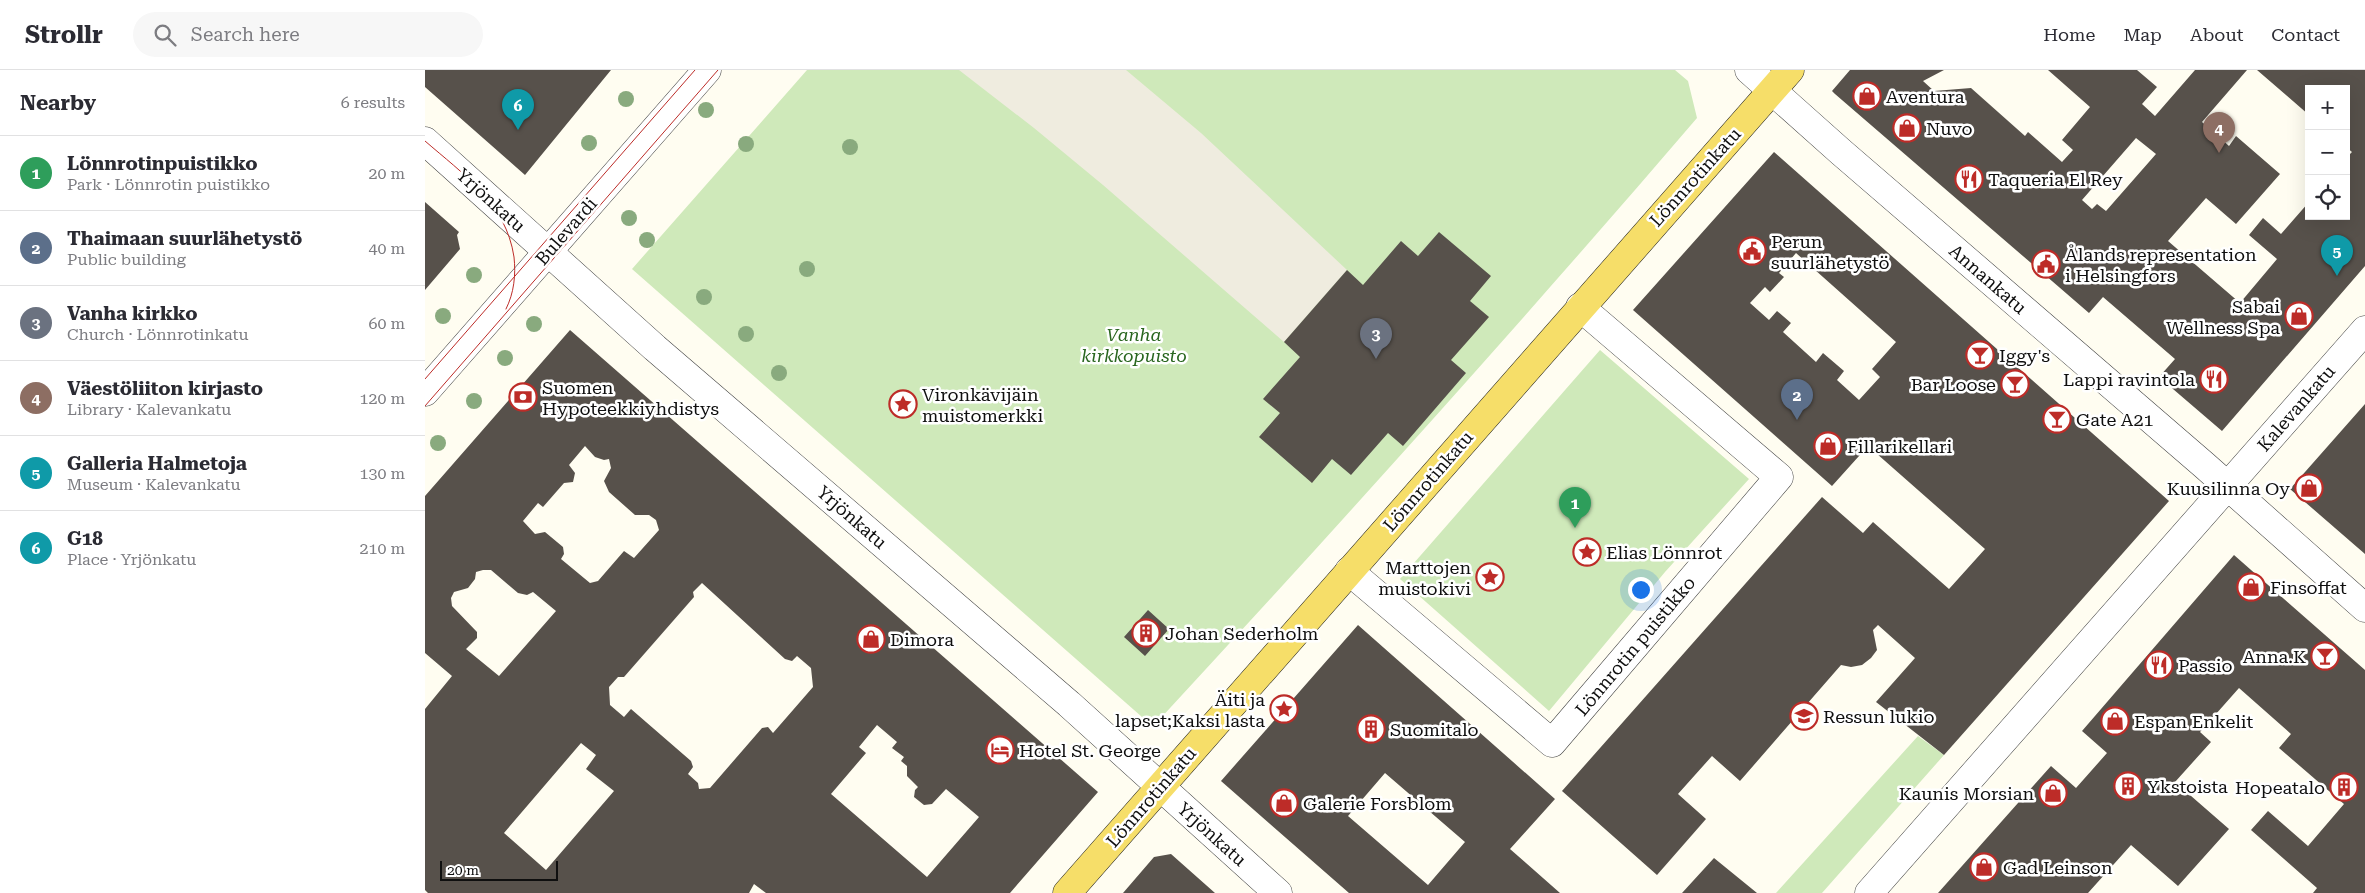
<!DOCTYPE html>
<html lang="en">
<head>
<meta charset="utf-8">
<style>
  body { margin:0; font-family:"Roboto Serif",serif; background:#f7f7f7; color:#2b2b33 }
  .controls { position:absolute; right:15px; top:15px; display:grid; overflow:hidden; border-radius:0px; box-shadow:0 5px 20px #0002 }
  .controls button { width:45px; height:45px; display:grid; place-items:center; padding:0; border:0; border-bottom:1px solid #e1e1e2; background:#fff; color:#2b2b33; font:25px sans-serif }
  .scale { position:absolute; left:15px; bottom:12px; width:118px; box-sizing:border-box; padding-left:5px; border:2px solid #0f0f0f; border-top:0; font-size:14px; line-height:18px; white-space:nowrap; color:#0f0f0f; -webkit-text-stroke:4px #fff; paint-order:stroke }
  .you { position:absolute; left:1215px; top:519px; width:18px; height:18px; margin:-12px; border:4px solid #fff; border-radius:50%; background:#1a73e8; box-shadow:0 0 0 8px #1a73e833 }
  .badge { display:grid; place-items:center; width:32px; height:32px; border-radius:50%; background:#d93025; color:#fff; font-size:16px; font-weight:700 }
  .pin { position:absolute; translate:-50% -41px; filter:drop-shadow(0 1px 2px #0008) }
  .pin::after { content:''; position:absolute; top:26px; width:18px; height:15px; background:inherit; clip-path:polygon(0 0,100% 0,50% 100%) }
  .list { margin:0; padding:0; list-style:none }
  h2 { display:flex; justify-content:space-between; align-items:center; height:65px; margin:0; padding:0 20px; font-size:21px }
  h2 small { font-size:16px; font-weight:400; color:#7c7c81 }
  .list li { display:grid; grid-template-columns:32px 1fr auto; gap:15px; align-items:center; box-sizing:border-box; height:75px; padding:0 20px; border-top:1px solid #e1e1e2 }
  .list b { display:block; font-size:19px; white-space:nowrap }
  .list p { margin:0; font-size:16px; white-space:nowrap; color:#7c7c81 }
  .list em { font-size:16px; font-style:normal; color:#7c7c81 }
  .icon { flex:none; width:28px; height:28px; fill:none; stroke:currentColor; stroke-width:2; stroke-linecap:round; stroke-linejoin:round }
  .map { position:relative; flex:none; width:1940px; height:823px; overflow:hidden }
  header { display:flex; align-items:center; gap:30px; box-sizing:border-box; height:70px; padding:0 25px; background:#fff; border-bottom:1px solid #e1e1e2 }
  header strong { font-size:24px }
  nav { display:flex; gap:28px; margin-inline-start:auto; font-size:18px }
  .search { width:350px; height:45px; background:#f7f7f7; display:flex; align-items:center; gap:12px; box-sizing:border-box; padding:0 18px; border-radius:28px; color:#7c7c81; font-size:19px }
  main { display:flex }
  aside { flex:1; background:#fff }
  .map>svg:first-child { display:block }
  .green { fill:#cfe9ba }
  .plaza { fill:#efecdf }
  .building { fill:#57514b; fill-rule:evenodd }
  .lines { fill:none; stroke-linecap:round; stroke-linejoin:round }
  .minor-casing { stroke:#424242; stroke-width:29 }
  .tertiary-casing { stroke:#424242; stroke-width:29 }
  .primary-casing { stroke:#202020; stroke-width:29 }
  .minor { stroke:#fff; stroke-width:28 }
  .tertiary { stroke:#fff; stroke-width:28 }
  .primary { stroke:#f6de69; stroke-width:28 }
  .tram { stroke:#bd2c28; stroke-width:1 }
  .tree { fill:#89aa7e }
  .labels { text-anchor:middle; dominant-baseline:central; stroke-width:5; stroke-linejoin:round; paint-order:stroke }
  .poi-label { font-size:18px; fill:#0f0f0f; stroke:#fff; text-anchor:start }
  .street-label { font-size:18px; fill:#0f0f0f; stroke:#fff }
  .park-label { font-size:18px; font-style:italic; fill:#29661f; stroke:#fff }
</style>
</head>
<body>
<header>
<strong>Strollr</strong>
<div class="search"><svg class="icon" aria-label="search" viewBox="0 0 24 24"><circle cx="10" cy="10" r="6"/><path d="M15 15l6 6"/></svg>Search here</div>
<nav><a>Home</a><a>Map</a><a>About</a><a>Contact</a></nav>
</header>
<main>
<aside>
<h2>Nearby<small>6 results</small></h2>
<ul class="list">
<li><span class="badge" style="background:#2e9e5b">1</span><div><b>Lönnrotinpuistikko</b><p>Park · Lönnrotin puistikko</p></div><em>20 m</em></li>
<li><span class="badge" style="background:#5c6f8a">2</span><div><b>Thaimaan suurlähetystö</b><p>Public building</p></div><em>40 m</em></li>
<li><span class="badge" style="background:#6b7280">3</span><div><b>Vanha kirkko</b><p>Church · Lönnrotinkatu</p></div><em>60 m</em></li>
<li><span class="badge" style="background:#8d6e63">4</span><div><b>Väestöliiton kirjasto</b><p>Library · Kalevankatu</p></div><em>120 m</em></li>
<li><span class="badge" style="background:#0f9aa8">5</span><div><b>Galleria Halmetoja</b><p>Museum · Kalevankatu</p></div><em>130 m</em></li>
<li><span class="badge" style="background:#0f9aa8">6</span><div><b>G18</b><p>Place · Yrjönkatu</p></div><em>210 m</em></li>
</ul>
</aside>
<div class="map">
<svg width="1940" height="823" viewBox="0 0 1940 823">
  <rect width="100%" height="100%" fill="#fffdf1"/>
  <path class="green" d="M382,0h868l13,11 9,37c-175,204 -355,404 -538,602l-17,-3 -510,-448z
    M1175,280l149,129 -84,93 -116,139 -149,-132z
    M1493,666l26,19 -122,138h-46z"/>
  <path class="plaza" d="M534,0h167l75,63 146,137 -63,72 -181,-157 -69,-57z"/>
  <path class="building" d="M0,0h186l-86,105 -100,-88z
    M1425,0h94l-21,11 11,10 37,-3 54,48 3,-4 34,30 11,-12 -11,-10 28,-33 -42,-37h89l20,17 -15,17 13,12 40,-46h52l-45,52 27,24 7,-10 44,38 -44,50 -30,-26 -38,43 72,62 37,-44 -28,-24 14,-17 18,16 28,-32v14h37v-58l6,-6 -6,-5v-58h-37v26l-52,-45h108v196l-143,165 -63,-54 16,-18 -72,-62 -14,16 -254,-219 -3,-3zM1711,68l20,16 -50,57 -9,-7 -5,5 -10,-9z
    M1349,82l395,349 -225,254 -68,-53 39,-44 -37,-33 -5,5 4,20 -6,8 -9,7 -11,2 -10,-2 -101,116 -28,-25 -34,38 28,25 -49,56 -95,-84 260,-294 41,36 10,-11 76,67 36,-40 -117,-103 -36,40 -199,-176zM1371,183l100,89 -24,27 8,8 -21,23 -22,-20 7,-9 -21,-18 -7,9 -33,-30 8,-9 -14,-12 -8,9 -19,-17 15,-16 5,5 14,-15 -5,-4z
    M0,132l34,30 -2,3 3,14 -35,41z
    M1014,162l52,44 -21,25 19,16 -38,43 15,13 -63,73 -15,-13 -37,42 -19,-16 -20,24 -53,-46 21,-24 -17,-14 37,-42 -16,-15 63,-72 16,15 38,-44 17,15z
    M145,260l528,462 -88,101h-244l-12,-9 -5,9h-321l-3,-3v-181l27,-33 -27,-23v-157zM160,376l10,11 9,3 5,-1 2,9 -7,13 5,11 26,23h14l7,5 3,10 -25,28 -10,-7 -26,30 -8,2 -29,-24 3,-5 -1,-7 -18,-15 -10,2 -12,-13 15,-18 5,4 21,-24 9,-1 2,-9 -6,-8zM58,500h8l27,23 9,2 6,-3 23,19 -57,65 -33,-27 11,-11v-6l-25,-26 -1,-8 3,-6 14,-4 7,-9 1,-7zM277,513l83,76 7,2 5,-5 14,12 2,19 -40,46 -5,-6 -6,1 -52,60 -11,1 -1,-6 -10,-9 5,-7 -2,-6 -60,-52 -7,8 -14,-12 -1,-18 9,-10h6l70,-80 -1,-5zM452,655l20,17 -5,6 12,9 -3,4 6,5v10l11,11 -3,3 -1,7 10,8 8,-1 14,-15 33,28 -52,60 -96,-83 35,-41 -7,-6zM156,673l15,12 -10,14 28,22 -68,79 -42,-37z
    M1940,334v150l-75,-65z
    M1809,485l131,115v223h-52l4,-5 -66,-58 17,-19 40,35 36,-42 -65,-56 12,-14 -52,-46 -39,44 11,10 -36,40 54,47 -51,57 -47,-41 -43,48h-150l113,-127 25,22 31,-35 -25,-22z
    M723,540l21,19 -24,27 -21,-19z
    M933,555l197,174 -45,50 50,44h-211l-128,-112zM960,703l80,69 -37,43 -80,-69z
    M746,784l44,39h-92l31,-36z
    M1289,788l43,35h-75z"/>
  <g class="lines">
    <g class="minor-casing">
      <path id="minor" d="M1324,0l92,82 363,313 161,143
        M0,71l230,207 414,356 209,189
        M924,501l203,172 227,-266 -199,-170
        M1444,823l496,-563"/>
    </g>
    <g class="tertiary-casing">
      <path id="tertiary" d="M0,322l282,-322"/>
    </g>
    <g class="primary-casing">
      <path id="primary" d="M642,823l723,-823"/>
    </g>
    <use href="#minor" class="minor"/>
    <use href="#tertiary" class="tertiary"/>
    <use href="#primary" class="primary"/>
    <path class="tram" d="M0,71c38,33 81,62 89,116 2,18 0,36 -8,52
      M0,309l270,-309
      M0,336l293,-336"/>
  </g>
  <g class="tree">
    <circle cx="201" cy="29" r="8"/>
    <circle cx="281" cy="40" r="8"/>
    <circle cx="164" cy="73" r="8"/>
    <circle cx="321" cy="74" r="8"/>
    <circle cx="425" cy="77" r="8"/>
    <circle cx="204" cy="148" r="8"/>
    <circle cx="222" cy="170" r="8"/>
    <circle cx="382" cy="199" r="8"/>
    <circle cx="49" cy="205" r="8"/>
    <circle cx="279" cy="227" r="8"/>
    <circle cx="18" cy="246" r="8"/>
    <circle cx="109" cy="254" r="8"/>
    <circle cx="321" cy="264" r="8"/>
    <circle cx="80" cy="288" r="8"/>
    <circle cx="354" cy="303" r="8"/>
    <circle cx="49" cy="331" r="8"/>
    <circle cx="13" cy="373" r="8"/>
  </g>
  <defs>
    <g id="shop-ring" transform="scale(1.4375)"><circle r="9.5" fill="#fff" stroke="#bd2c28" stroke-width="1.5"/><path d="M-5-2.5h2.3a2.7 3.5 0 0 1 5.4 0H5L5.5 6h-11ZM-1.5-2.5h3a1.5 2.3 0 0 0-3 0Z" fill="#bd2c28"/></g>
    <g id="restaurant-ring" transform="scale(1.4375)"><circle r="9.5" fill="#fff" stroke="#bd2c28" stroke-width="1.5"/><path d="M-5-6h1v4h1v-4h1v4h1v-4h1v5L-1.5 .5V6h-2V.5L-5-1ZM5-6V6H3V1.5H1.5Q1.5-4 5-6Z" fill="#bd2c28"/></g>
    <g id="civic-ring" transform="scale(1.4375)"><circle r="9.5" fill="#fff" stroke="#bd2c28" stroke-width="1.5"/><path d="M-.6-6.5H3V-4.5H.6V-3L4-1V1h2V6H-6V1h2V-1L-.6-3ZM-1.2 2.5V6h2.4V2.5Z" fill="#bd2c28"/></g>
    <g id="bar-ring" transform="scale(1.4375)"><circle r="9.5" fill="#fff" stroke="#bd2c28" stroke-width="1.5"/><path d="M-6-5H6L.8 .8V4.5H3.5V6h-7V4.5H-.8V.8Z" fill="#bd2c28"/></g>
    <g id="bank-ring" transform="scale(1.4375)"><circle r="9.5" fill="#fff" stroke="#bd2c28" stroke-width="1.5"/><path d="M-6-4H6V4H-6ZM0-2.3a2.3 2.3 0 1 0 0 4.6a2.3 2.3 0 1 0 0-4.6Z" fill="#bd2c28"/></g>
    <g id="sight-ring" transform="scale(1.4375)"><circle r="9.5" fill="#fff" stroke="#bd2c28" stroke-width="1.5"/><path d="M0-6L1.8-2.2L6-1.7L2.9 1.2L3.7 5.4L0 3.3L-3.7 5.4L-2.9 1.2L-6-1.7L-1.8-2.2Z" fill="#bd2c28"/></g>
    <g id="building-ring" transform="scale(1.4375)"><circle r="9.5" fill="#fff" stroke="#bd2c28" stroke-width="1.5"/><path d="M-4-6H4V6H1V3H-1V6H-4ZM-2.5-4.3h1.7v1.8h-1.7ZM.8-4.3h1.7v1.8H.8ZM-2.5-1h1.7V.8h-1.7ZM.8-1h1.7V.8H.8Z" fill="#bd2c28"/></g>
    <g id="school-ring" transform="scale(1.4375)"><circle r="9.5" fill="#fff" stroke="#bd2c28" stroke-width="1.5"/><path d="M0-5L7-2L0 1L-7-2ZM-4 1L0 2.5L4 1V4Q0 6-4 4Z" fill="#bd2c28"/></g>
    <g id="hotel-ring" transform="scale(1.4375)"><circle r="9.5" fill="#fff" stroke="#bd2c28" stroke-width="1.5"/><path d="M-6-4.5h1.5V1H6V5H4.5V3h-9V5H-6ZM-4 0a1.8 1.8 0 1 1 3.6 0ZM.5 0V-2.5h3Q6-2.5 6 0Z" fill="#bd2c28"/></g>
  </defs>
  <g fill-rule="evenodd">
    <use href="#shop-ring" x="1442" y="26"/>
    <use href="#shop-ring" x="1482" y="58"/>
    <use href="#restaurant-ring" x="1544" y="109"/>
    <use href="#civic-ring" x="1327" y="181"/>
    <use href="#civic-ring" x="1621" y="194"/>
    <use href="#shop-ring" x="1874" y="246"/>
    <use href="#bar-ring" x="1555" y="285"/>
    <use href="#restaurant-ring" x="1789" y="309"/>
    <use href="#bar-ring" x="1590" y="314"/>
    <use href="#bank-ring" x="98" y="327"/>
    <use href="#sight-ring" x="478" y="334"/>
    <use href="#bar-ring" x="1632" y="349"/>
    <use href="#shop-ring" x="1403" y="376"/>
    <use href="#shop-ring" x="1884" y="418"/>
    <use href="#sight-ring" x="1162" y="482"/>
    <use href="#sight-ring" x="1065" y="507"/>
    <use href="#shop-ring" x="1826" y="517"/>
    <use href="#building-ring" x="721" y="563"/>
    <use href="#shop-ring" x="446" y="569"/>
    <use href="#bar-ring" x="1900" y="586"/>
    <use href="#restaurant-ring" x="1734" y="595"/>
    <use href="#sight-ring" x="859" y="639"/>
    <use href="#school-ring" x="1379" y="646"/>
    <use href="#shop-ring" x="1690" y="651"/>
    <use href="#building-ring" x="946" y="659"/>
    <use href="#hotel-ring" x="575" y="680"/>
    <use href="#building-ring" x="1703" y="716"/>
    <use href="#building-ring" x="1919" y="717"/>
    <use href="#shop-ring" x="1628" y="723"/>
    <use href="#shop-ring" x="859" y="733"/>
    <use href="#shop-ring" x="1559" y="797"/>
  </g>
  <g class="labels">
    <g class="poi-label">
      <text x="1461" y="26">Aventura</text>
      <text x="1501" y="58">Nuvo</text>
      <text x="1563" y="109">Taqueria El Rey</text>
      <text x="1346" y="171">Perun<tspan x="1346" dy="21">suurlähetystö</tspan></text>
      <text x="1640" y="184">Ålands representation<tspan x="1640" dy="21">i Helsingfors</tspan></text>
      <text x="1855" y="236" text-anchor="end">Sabai<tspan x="1855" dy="21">Wellness Spa</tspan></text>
      <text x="1574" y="285">Iggy's</text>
      <text x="1770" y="309" text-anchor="end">Lappi ravintola</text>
      <text x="1571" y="314" text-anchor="end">Bar Loose</text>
      <text x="117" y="317">Suomen<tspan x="117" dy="21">Hypoteekkiyhdistys</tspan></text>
      <text x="497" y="324">Vironkävijäin<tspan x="497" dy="21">muistomerkki</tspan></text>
      <text x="1651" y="349">Gate A21</text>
      <text x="1422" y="376">Fillarikellari</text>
      <text x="1865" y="418" text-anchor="end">Kuusilinna Oy</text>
      <text x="1181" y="482">Elias Lönnrot</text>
      <text x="1046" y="497" text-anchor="end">Marttojen<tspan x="1046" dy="21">muistokivi</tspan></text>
      <text x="1845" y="517">Finsoffat</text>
      <text x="740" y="563">Johan Sederholm</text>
      <text x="465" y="569">Dimora</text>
      <text x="1881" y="586" text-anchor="end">Anna.K</text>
      <text x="1753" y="595">Passio</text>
      <text x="840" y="629" text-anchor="end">Äiti ja<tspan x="840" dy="21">lapset;Kaksi lasta</tspan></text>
      <text x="1398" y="646">Ressun lukio</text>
      <text x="1709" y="651">Espan Enkelit</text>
      <text x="965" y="659">Suomitalo</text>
      <text x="594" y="680">Hotel St. George</text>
      <text x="1722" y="716">Ykstoista</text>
      <text x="1900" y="717" text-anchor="end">Hopeatalo</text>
      <text x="1609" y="723" text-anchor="end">Kaunis Morsian</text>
      <text x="878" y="733">Galerie Forsblom</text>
      <text x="1578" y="797">Gad Leinson</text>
    </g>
    <g class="street-label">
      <text transform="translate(1270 107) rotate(-48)">Lönnrotinkatu</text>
      <text transform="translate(66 130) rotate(42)">Yrjönkatu</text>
      <text transform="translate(141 161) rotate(-49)">Bulevardi</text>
      <text transform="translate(1563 209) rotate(41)">Annankatu</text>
      <text transform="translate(1871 338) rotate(-49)">Kalevankatu</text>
      <text transform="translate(1003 411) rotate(-49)">Lönnrotinkatu</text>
      <text transform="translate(427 447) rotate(41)">Yrjönkatu</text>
      <text transform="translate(1210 576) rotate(-50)">Lönnrotin puistikko</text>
      <text transform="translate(726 727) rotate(-49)">Lönnrotinkatu</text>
      <text transform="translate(787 764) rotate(42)">Yrjönkatu</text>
    </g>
    <g class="park-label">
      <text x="709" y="264">Vanha<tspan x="709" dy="21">kirkkopuisto</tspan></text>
    </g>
  </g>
</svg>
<div class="controls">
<button>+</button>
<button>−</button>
<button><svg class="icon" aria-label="locate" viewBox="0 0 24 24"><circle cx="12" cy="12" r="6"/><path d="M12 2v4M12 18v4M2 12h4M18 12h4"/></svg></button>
</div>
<div class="scale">20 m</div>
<div class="you"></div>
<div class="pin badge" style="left:1150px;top:458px;background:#2e9e5b">1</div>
<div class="pin badge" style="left:1372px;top:350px;background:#5c6f8a">2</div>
<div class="pin badge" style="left:951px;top:289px;background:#6b7280">3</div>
<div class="pin badge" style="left:1794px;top:83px;background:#8d6e63">4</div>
<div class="pin badge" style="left:1912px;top:206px;background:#0f9aa8">5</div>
<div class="pin badge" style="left:93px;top:60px;background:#0f9aa8">6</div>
</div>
</main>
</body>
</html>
